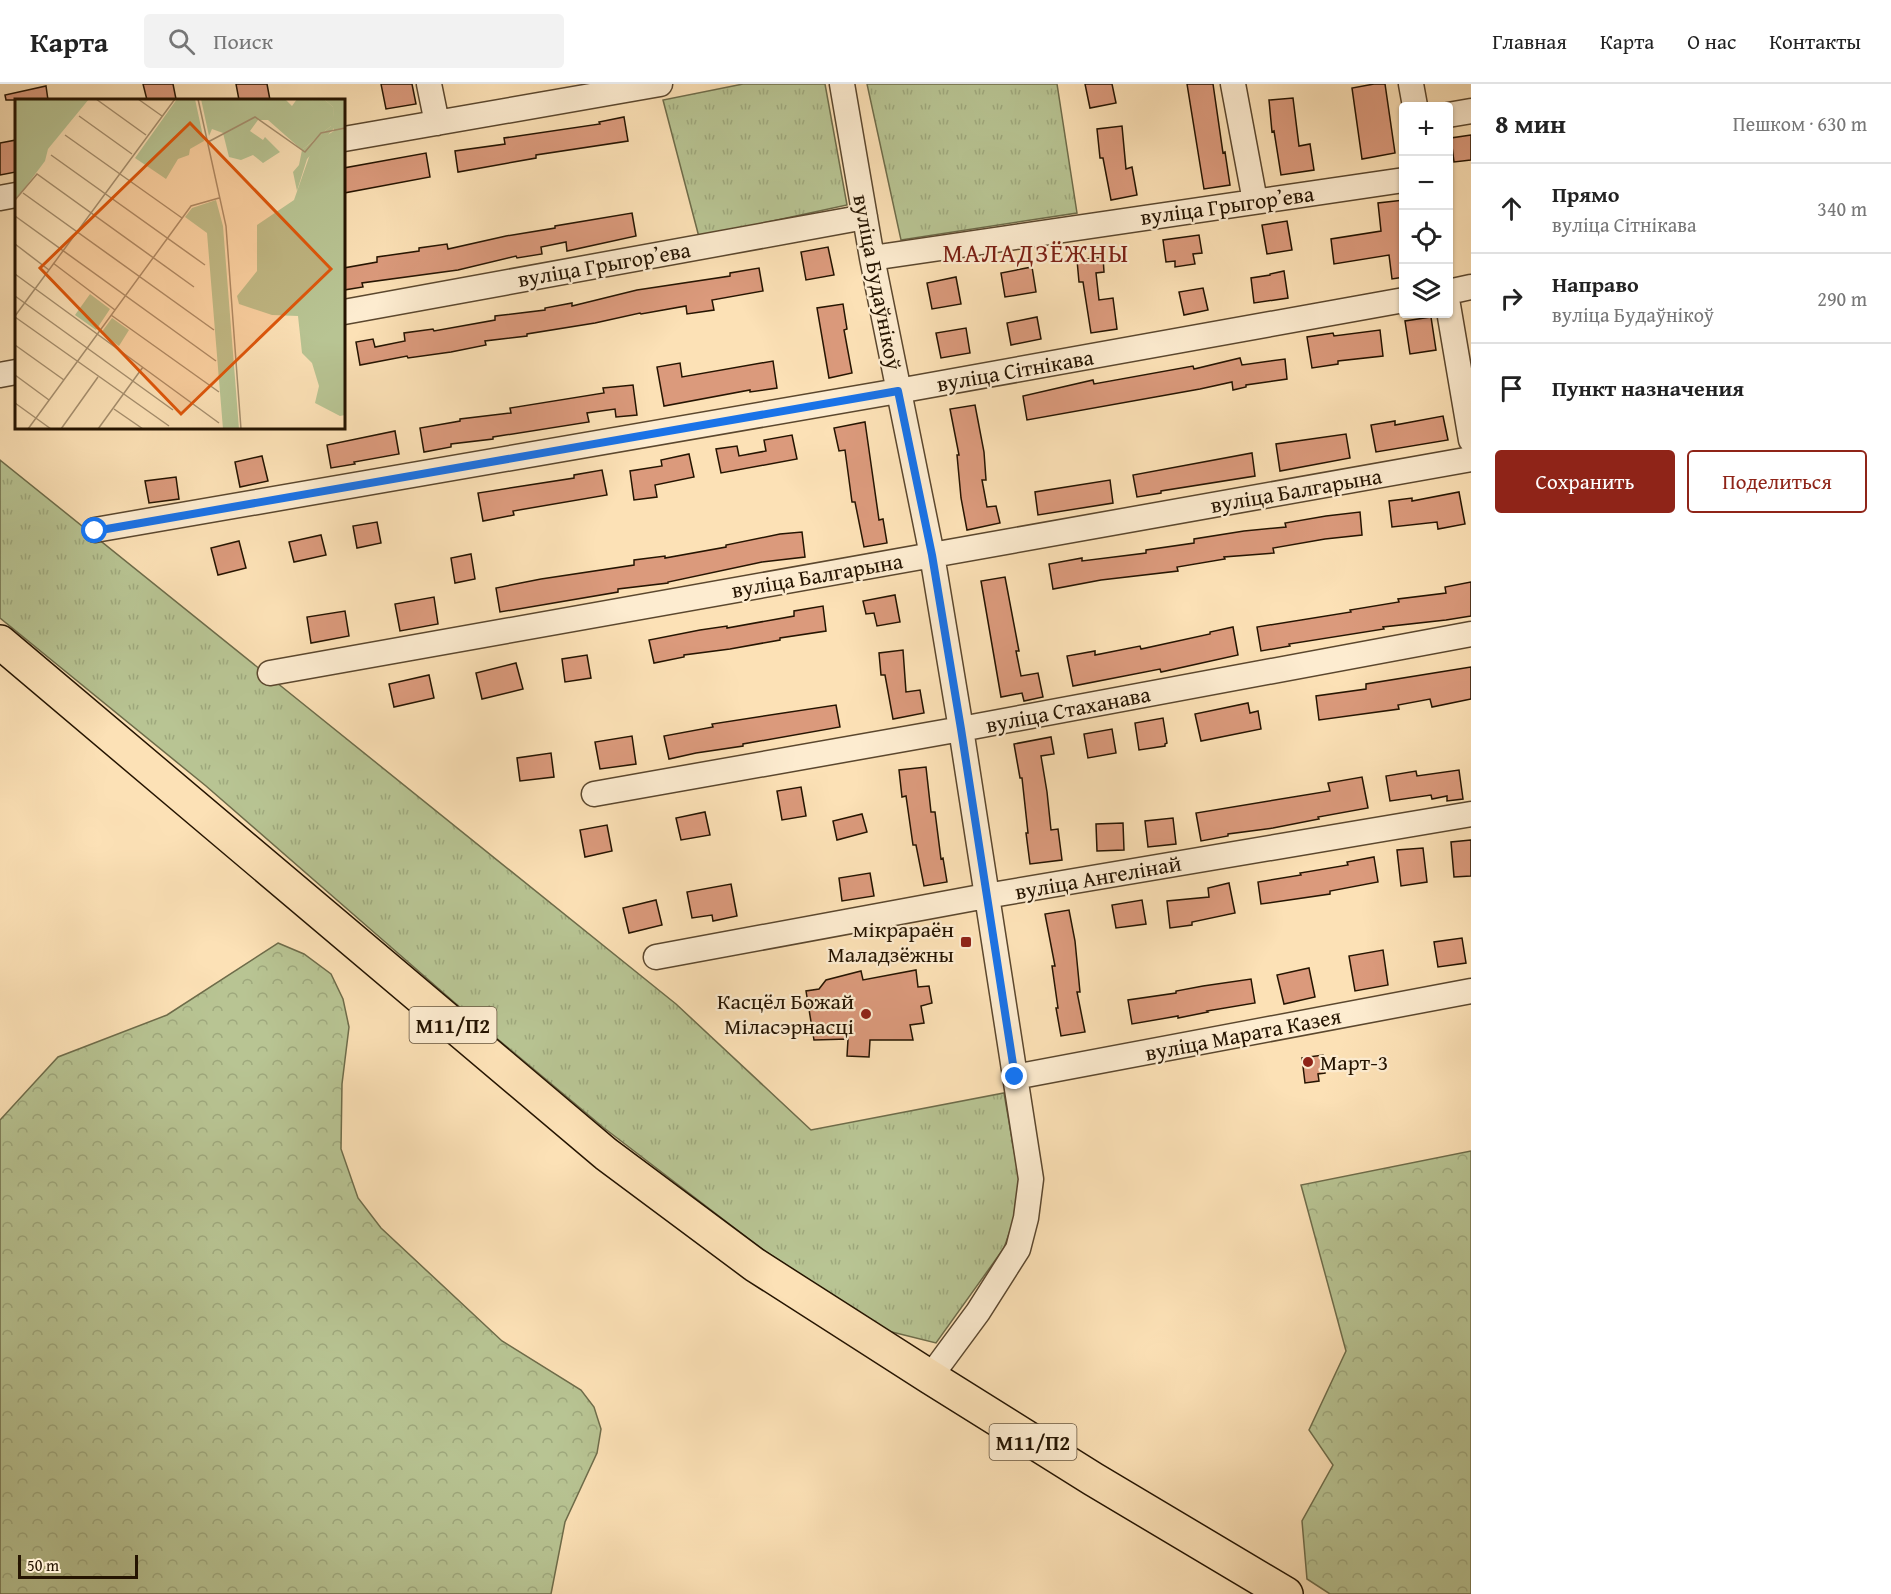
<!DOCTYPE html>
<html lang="ru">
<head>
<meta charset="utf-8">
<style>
  body { margin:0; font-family:"Gentium Book Plus",serif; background:#f2f2f2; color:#222 }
  .controls { position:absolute; right:18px; top:18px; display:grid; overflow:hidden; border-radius:6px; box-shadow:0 2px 4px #0004 }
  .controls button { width:54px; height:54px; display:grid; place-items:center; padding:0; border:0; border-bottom:2px solid #e0e0e0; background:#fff; color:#222; font:30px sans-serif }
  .scale { position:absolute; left:18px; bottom:15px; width:120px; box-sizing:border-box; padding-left:6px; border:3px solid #251401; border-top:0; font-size:16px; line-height:21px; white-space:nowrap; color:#251401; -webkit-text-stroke:4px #fdecd0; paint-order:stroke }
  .stop { position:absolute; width:18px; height:18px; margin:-14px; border:4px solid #1a73e8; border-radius:50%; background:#fff }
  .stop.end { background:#1a73e8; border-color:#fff; box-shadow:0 2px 6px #0008 }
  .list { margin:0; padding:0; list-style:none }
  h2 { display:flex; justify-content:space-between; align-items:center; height:78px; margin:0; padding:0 24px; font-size:26px }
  h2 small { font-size:20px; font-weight:400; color:#767676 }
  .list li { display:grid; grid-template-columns:39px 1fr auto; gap:18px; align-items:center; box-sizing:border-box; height:90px; padding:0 24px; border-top:2px solid #e0e0e0 }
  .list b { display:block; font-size:22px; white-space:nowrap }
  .list p { margin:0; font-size:20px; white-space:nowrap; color:#767676 }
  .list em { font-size:20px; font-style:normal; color:#767676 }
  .actions { display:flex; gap:12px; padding:18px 24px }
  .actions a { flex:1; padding:14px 0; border:2px solid #8f2418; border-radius:6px; text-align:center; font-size:21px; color:#8f2418 }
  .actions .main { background:#8f2418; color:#fff }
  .icon { flex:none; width:33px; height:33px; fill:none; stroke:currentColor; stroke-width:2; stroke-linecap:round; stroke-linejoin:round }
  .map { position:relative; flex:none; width:1471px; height:1510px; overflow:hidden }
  header { display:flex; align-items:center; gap:36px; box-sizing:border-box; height:84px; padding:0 30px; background:#fff; border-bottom:2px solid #e0e0e0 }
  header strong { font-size:28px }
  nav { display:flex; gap:33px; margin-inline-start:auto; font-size:21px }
  .search { width:420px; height:54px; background:#f2f2f2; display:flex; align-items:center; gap:15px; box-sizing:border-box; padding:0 21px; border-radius:6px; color:#767676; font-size:22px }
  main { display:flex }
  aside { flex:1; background:#fff }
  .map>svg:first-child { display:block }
  .grass { fill:url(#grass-tufts); stroke:#6e6c4a; stroke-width:1.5 }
  .forest { fill:url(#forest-crowns); stroke:#6e6c4a; stroke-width:1.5 }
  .building { fill:#db9a7c; stroke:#251401; stroke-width:1.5 }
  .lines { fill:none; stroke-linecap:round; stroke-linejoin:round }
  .minor-casing { stroke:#5b472e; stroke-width:27 }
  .highway-casing { stroke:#251401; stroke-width:36 }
  .minor { stroke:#fdecd0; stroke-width:24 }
  .highway { stroke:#fce1b6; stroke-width:33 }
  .route { stroke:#1a73e8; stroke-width:8 }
  .poi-dot { fill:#8f2418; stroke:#fdecd0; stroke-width:2 }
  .labels { text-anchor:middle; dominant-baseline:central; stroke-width:4.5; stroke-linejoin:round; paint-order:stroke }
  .shield { fill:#fdecd0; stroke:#66553f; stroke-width:1.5 }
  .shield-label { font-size:21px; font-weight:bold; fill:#251401 }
  .street-label { font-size:22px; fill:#251401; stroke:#fdecd0 }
  .poi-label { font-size:22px; fill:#251401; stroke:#fdecd0; text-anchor:end }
  .quarter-label { font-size:26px; letter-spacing:1.5px; fill:#7a1f14; stroke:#fdecd0 }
  .inset-road { fill:none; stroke:#a68f6e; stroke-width:1.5 }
  .view { fill:#de560b; fill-opacity:0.15; stroke:#de560b; stroke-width:3 }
  .inset-edge { fill:none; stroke:#251401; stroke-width:3 }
</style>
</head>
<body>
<header>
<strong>Карта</strong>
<div class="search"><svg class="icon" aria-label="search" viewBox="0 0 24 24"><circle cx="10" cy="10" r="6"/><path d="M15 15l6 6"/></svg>Поиск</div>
<nav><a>Главная</a><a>Карта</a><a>О нас</a><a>Контакты</a></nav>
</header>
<main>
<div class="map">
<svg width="1471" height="1510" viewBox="0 0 1471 1510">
  <defs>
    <pattern id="grass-tufts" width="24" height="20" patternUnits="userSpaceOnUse" patternTransform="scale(1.5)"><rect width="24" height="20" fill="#b8c493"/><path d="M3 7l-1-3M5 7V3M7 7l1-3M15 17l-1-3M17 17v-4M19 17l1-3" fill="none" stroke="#9ea87d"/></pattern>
    <pattern id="forest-crowns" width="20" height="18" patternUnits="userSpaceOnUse" patternTransform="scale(1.5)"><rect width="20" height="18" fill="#b8c493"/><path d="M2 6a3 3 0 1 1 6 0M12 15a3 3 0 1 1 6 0" fill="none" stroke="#9ea87d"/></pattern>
  </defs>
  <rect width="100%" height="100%" fill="#fce1b6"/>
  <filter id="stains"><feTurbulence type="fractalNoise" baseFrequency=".00333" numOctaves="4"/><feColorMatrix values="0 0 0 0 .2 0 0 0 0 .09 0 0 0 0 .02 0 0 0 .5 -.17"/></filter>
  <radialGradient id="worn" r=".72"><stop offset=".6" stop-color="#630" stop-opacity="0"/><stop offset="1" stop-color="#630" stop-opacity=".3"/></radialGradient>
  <path class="grass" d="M743,0h82l22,121 -148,32 -36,-137z
    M867,0h190l20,129 -176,27z
    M0,376l676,544 135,126 193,-37 15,86 -6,43 -9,26 -68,95 -52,-13 -122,-81 -158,-121 -134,-112 -264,-230 -206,-168z"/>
  <path class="forest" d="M278,859l26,11 27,20 12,25 6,28 -7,57 -1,65 17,49 23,30 121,113 79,49 13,17 7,22 -4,24 -32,69 -14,72h-551v-474l58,-63 109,-42z
    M1471,1067v443h-141l-23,-15 -5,-58 31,-56 -24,-35 37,-79 -45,-166z"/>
  <path class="building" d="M143,0h30l3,15 -29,1z
    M236,0h31l3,16h-31z
    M381,0h31l4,20 -30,5z
    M1085,0h27l4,19 -26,5z
    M1187,0h26l10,69 2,-1 5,33 -26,4z
    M1374,0h11l10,69 -33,6 -10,-71z
    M46,2l2,14h-42l-1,-5z
    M1293,14l6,48 11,-2 4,26 -33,5 -7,-44 -2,1 -3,-32z
    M624,33l4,24 -92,14v3l-78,14 -3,-21 50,-7 -1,-6 96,-14 -1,-2z
    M1122,42l4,43 6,-2 5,28 -26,5 -8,-42h-3l-3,-29z
    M1471,51v25l-17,2 -3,-24z
    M16,56v32l-16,3v-32z
    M426,69l4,24 -86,16v-25z
    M1404,116v77l-12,2 -3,-24 -55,9 -3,-25 50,-8 -3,-28z
    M632,129l4,23 -69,15 -1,-9 -25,5 1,7 -25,4 -1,-2 -58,14 -96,13 1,4 -19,3v-22l33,-6v-5l42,-6v-3l28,-4 1,5 58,-13 49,-8v-2z
    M1287,137l5,29 -25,4 -5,-29z
    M1199,151l3,18 -9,1 2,10 -20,3v-6l-9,1 -3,-22z
    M828,163l6,28 -28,5 -5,-28z
    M1103,173l1,15 -8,1 3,27 14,-2 4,31 -26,4 -8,-51h-4l-2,-22z
    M1032,183l4,25 -31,5 -4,-24z
    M759,184l4,23 -51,9 2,10 -27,4 -1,-8 -45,8 -1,-1 -45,10 -68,11v2l-42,5 1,4 -35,7 -43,6 -1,-2 -47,9 -4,-23 17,-3 2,8 30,-6 -1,-8 29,-4 1,2 61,-11v-4l50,-6v-2l27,-5v3l65,-16 93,-14v-3z
    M1284,187l4,27 -34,5 -3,-25 19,-3v-1z
    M956,193l5,27 -29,5 -5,-26z
    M1203,204l5,22 -24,5 -5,-23z
    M843,220l4,25 -3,1 8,43 -23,5 -12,-70z
    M1037,233l4,22 -30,6 -4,-22z
    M1431,233l5,33 -26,4 -5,-33z
    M966,244l4,25 -29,5 -5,-25z
    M1380,246l3,26 -45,5v3l-26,4 -5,-31 26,-4 1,3z
    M1240,274l2,7 43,-6 2,20 -41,6v2l-13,3 -1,-8 -32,7 -173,31 -4,-24 70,-16 1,4 99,-18 1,3z
    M773,277l4,27 -27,4v-2l-86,16 -7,-39 23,-4 2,14z
    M633,301l4,30 -21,2 -1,-8 -28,4 2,9 -96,15v2l-42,5v3l-27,5 -4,-24 40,-7v-2l51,-6 -1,-5 94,-15 -1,-5z
    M975,321l9,47 2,28h-4l5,27 9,-1 4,17 -33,7 -6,-32 -4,-43h2l-9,-46z
    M1443,332l5,24 -72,12 -5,-27 24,-4v4z
    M865,338l14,98 4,-1 4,24 -23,4 -9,-45h-3l-7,-52 -6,1 -5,-23z
    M395,347l4,23 -45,8 1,2 -24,4 -4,-23z
    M1346,350l4,24 -70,13 -4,-27z
    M792,351l5,24 -76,14 -5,-24 21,-3 2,10 27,-5 -2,-11z
    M1252,369l3,23 -94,15v2l-24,4 -4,-22z
    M689,370l5,23 -39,8 2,12 -23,3 -4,-29 32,-5 -1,-6z
    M262,372l6,25 -28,6 -5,-25z
    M602,386l5,25 -94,16 1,4 -31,6 -5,-28 96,-15v-3z
    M176,393l3,22 -30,4 -4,-22z
    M1110,396l3,23 -75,12 -3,-23z
    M1459,408l6,32 -27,5 -1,-7 -45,5 -3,-26 23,-3v3z
    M1360,428l2,23 -37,4 -52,9 1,5 -50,4 1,2 -48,8 1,4 -77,9 -48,9 -4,-25 33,-6v3l64,-8v-3l48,-7v-4l50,-8 42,-4 -1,-4 41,-7z
    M377,438l4,21 -24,5 -4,-22z
    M802,448l3,25 -43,5 -94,20v1l-50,6v3l-118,20 -4,-24 45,-9 93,-14v-5l31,-4v2l61,-11v-2l54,-11z
    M321,451l5,20 -32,7 -5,-20z
    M239,457l7,27 -28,7 -7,-27z
    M471,470l4,25 -20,4 -4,-25z
    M1005,493l14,74h-3l5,25 17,-3 5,24 -19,4 -2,-8 -21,4 -20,-116z
    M1471,498v34l-25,4 -63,7 1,2 -95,15 1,2 -29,5 -4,-24 94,-15 -1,-2 49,-8 -1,-3 48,-6 -1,-6z
    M895,511l5,27 -23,4 -3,-13 -8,1 -3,-13z
    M434,513l4,27 -38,7 -5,-27z
    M823,522l3,25 -46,7v2l-50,9 -46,6v2l-30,6 -5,-23 51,-10 27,-4v2l67,-12v-5z
    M345,527l4,25 -38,7 -4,-26z
    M1233,543l5,28 -77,17 -1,-3 -87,17 -6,-30 28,-5v4l45,-9 1,3 69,-15v-2z
    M903,566l3,42 14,-2 4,23 -31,6 -8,-44h-4l-2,-22z
    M587,571l4,23 -26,4 -3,-23z
    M516,579l7,26 -41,10 -6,-26z
    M1471,583v32l-39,8 -2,-8 -32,6 1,4 -80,11 -3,-24 50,-7v-5z
    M429,591l5,23 -40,9 -5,-23z
    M1248,619l2,10 8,-2 3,18 -60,12 -6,-27z
    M836,621l4,22 -97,17v2l-47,7 -27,6 -5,-23 49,-9 -1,-3z
    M1163,634l4,25 -2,1v2l-26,4 -4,-27z
    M1112,645l4,24 -28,5 -4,-24z
    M632,652l4,28 -36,5 -5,-27z
    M1051,653l3,17 -13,2 6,36 4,38 7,-1 4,31 -32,4 -4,-31h2l-6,-55h-2l-6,-34z
    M551,669l3,24 -34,4 -3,-23z
    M926,683l5,45h4l6,47 2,-1 4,24 -23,4 -8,-41h-3l-7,-49 -4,1 -3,-27z
    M1459,686l4,29 -16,2v-5l-15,3 -1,-4 -41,6 -4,-25 30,-5 1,5z
    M1362,693l6,31 -50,9 1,2 -46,9 -45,6v2l-27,5 -5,-28 134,-22 -2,-8z
    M801,703l5,29 -24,4 -5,-29z
    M705,728l5,23 -29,5 -5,-22z
    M862,730l5,18 -30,8 -4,-19z
    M1173,734l3,26 -28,3 -3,-26z
    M1123,739l1,27 -27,1 -1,-27z
    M607,741l5,26 -27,6 -5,-27z
    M1471,756v36l-17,1 -3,-35z
    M1423,764l4,34 -26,4 -4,-36z
    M1374,773l4,25 -48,9v3l-69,10 -3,-22 43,-7 -1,-2 48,-8 -1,-3z
    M870,789l4,23 -32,5 -3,-23z
    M1229,799l6,30 -43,9v3l-22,3 -3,-27 42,-4 -1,-9z
    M731,800l6,32 -24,5 -1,-6 -20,3 -5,-26z
    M656,816l6,25 -33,8 -6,-25z
    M1142,816l4,24 -30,4 -4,-23z
    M1069,826l6,31 5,51h-3l8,40 -24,4 -5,-28h2l-6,-42h3l-10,-52z
    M1462,854l4,25 -28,4 -4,-25z
    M1383,866l5,35 -33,6 -6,-35z
    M1309,884l6,29 -31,7 -7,-29z
    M916,886l2,17 11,-1 3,17 -11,3 3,17 -14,2 3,15h-43l-1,17 -22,-1 1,-17 -34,1 -8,-49 13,-2 7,-9 35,-9 2,9z
    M1251,895l4,24 -48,8 1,1 -30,6v-2l-46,8 -4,-24 48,-7v-2l27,-5z
    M1323,971l2,18 -7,1 1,7 -14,2 -3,-25z"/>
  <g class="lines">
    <g class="minor-casing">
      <path id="minor" d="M429,0l8,39
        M842,0l30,174 60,297 29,174 70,450 -5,39 -8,31 -40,63 -48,65
        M1233,0l22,117
        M1411,0l4,22
        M1448,31l23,-4
        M344,55l316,-55
        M0,114l16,-3
        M872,174l532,-78
        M1448,208l23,-5
        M1448,221l23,135
        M344,228l521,-95
        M0,291l16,-3
        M95,446l803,-139 506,-91
        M270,589l1201,-214
        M594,710l367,-65 510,-95
        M656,873l330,-61 485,-82
        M1015,993l456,-86"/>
    </g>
    <g class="highway-casing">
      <path id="highway" d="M0,558l606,512 149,111 175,112 163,102 193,115"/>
    </g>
    <use href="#minor" class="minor"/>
    <use href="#highway" class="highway"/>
  </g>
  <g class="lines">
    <path class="route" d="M95,447l803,-140 34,164 29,174 54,348"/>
  </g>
  <g class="poi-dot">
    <rect x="960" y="852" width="12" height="12" rx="3"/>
    <circle cx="866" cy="930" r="6"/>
    <circle cx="1308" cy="978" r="6"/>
  </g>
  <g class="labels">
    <g class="shield">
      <rect x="409.5" y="923" width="87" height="36" rx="4.5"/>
      <rect x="989.5" y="1340" width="87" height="36" rx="4.5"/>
    </g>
    <g class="shield-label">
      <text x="453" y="941">М11/П2</text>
      <text x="1033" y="1358">М11/П2</text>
    </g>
    <g class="street-label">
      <text transform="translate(1227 121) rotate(-8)">вуліца Грыгорʼева</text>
      <text transform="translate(604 180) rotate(-10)">вуліца Грыгорʼева</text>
      <text transform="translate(878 198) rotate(79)">вуліца Будаўнікоў</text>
      <text transform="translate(1015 286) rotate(-10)">вуліца Сітнікава</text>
      <text transform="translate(1296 406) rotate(-10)">вуліца Балгарына</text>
      <text transform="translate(817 491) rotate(-10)">вуліца Балгарына</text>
      <text transform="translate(1068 625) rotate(-11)">вуліца Стаханава</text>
      <text transform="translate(1098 793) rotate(-10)">вуліца Ангелінай</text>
      <text transform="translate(1243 950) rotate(-11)">вуліца Марата Казея</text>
    </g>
    <g class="poi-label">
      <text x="954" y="845">мікрараён<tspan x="954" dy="25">Маладзёжны</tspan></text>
      <text x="854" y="917">Касцёл Божай<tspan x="854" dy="25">Міласэрнасці</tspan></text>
      <text x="1320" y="978" text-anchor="start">Март-3</text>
    </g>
    <g class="quarter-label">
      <text x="1036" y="168">МАЛАДЗЁЖНЫ</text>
    </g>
  </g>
  <g transform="translate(15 15)">
    <rect width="330" height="330" fill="#fce1b6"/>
    <path d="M296,0h13l9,8 2,20 -28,32 -10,32 -4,-19 6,-7 3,-15 29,-24zM201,101l7,26 16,203h-16l-16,-196 -22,-16 7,-9zM75,195l20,15 -14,21 -21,-15zM97,219l17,12 -10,16 -18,-13z" fill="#b8c493"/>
    <path d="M0,0h74l-41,50 -3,12 -30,40zM162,0h18l9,42 -14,8 -1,6 -11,4 -12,20 -31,-21zM186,0h84l7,7 5,-7h14l7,7 9,-2 4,4v18l-29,24 -34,-30h-10l-8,11 13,9 2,-3 15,15 -17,11 -10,-8 -12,5 -12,-3 -6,-24 -11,-4 -3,7zM309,0h21v316l-5,1 -25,-13 4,-17 -7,-23 -10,-10 -4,-37 -26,-1 -33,-11 -2,-8 20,-25v-46l37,-25 20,-57 20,-12 -1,-24z" fill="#b8c493"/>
    <path class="inset-road" d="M81,0l50,36M123,0l24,17M183,0l28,127 15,203M64,17l53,38M50,36l117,83M193,43l47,-25 50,35 16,-19 24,-5M36,56l154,110M8,94l191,137M0,101l22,-26 157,113M0,117l201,145M0,145l34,26M38,164l62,47M0,175l204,149M0,197l158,114M96,216l108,77M0,217l160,-217M0,218l154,109M0,246l49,35M0,276l34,25M0,304l36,26M99,310l29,20M13,330l163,-223 28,-8M46,330l37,-52M83,330l45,-62"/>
    <path class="view" d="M175,24l141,146 -150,145 -141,-146z"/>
    <rect width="330" height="330" class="inset-edge"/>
  </g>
  <rect width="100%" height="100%" filter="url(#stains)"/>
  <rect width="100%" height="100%" fill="url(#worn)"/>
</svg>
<div class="controls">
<button>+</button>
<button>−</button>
<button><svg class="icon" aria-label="locate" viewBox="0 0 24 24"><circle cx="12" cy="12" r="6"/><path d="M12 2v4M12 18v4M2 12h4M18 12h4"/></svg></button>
<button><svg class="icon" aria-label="layers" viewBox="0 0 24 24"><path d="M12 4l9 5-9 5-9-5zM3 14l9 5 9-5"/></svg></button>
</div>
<div class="scale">50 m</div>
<div class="stop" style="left:95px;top:447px"></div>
<div class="stop end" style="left:1015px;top:993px"></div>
</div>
<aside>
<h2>8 мин<small>Пешком · 630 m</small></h2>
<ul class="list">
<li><svg class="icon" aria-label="ahead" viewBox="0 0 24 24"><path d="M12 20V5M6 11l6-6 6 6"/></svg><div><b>Прямо</b><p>вуліца Сітнікава</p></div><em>340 m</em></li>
<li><svg class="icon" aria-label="right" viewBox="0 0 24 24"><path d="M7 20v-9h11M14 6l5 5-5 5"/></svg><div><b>Направо</b><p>вуліца Будаўнікоў</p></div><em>290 m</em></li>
<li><svg class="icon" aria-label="arrive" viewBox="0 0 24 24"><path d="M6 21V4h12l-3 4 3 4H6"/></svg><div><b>Пункт назначения</b></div></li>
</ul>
<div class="actions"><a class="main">Сохранить</a><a>Поделиться</a></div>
</aside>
</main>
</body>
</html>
